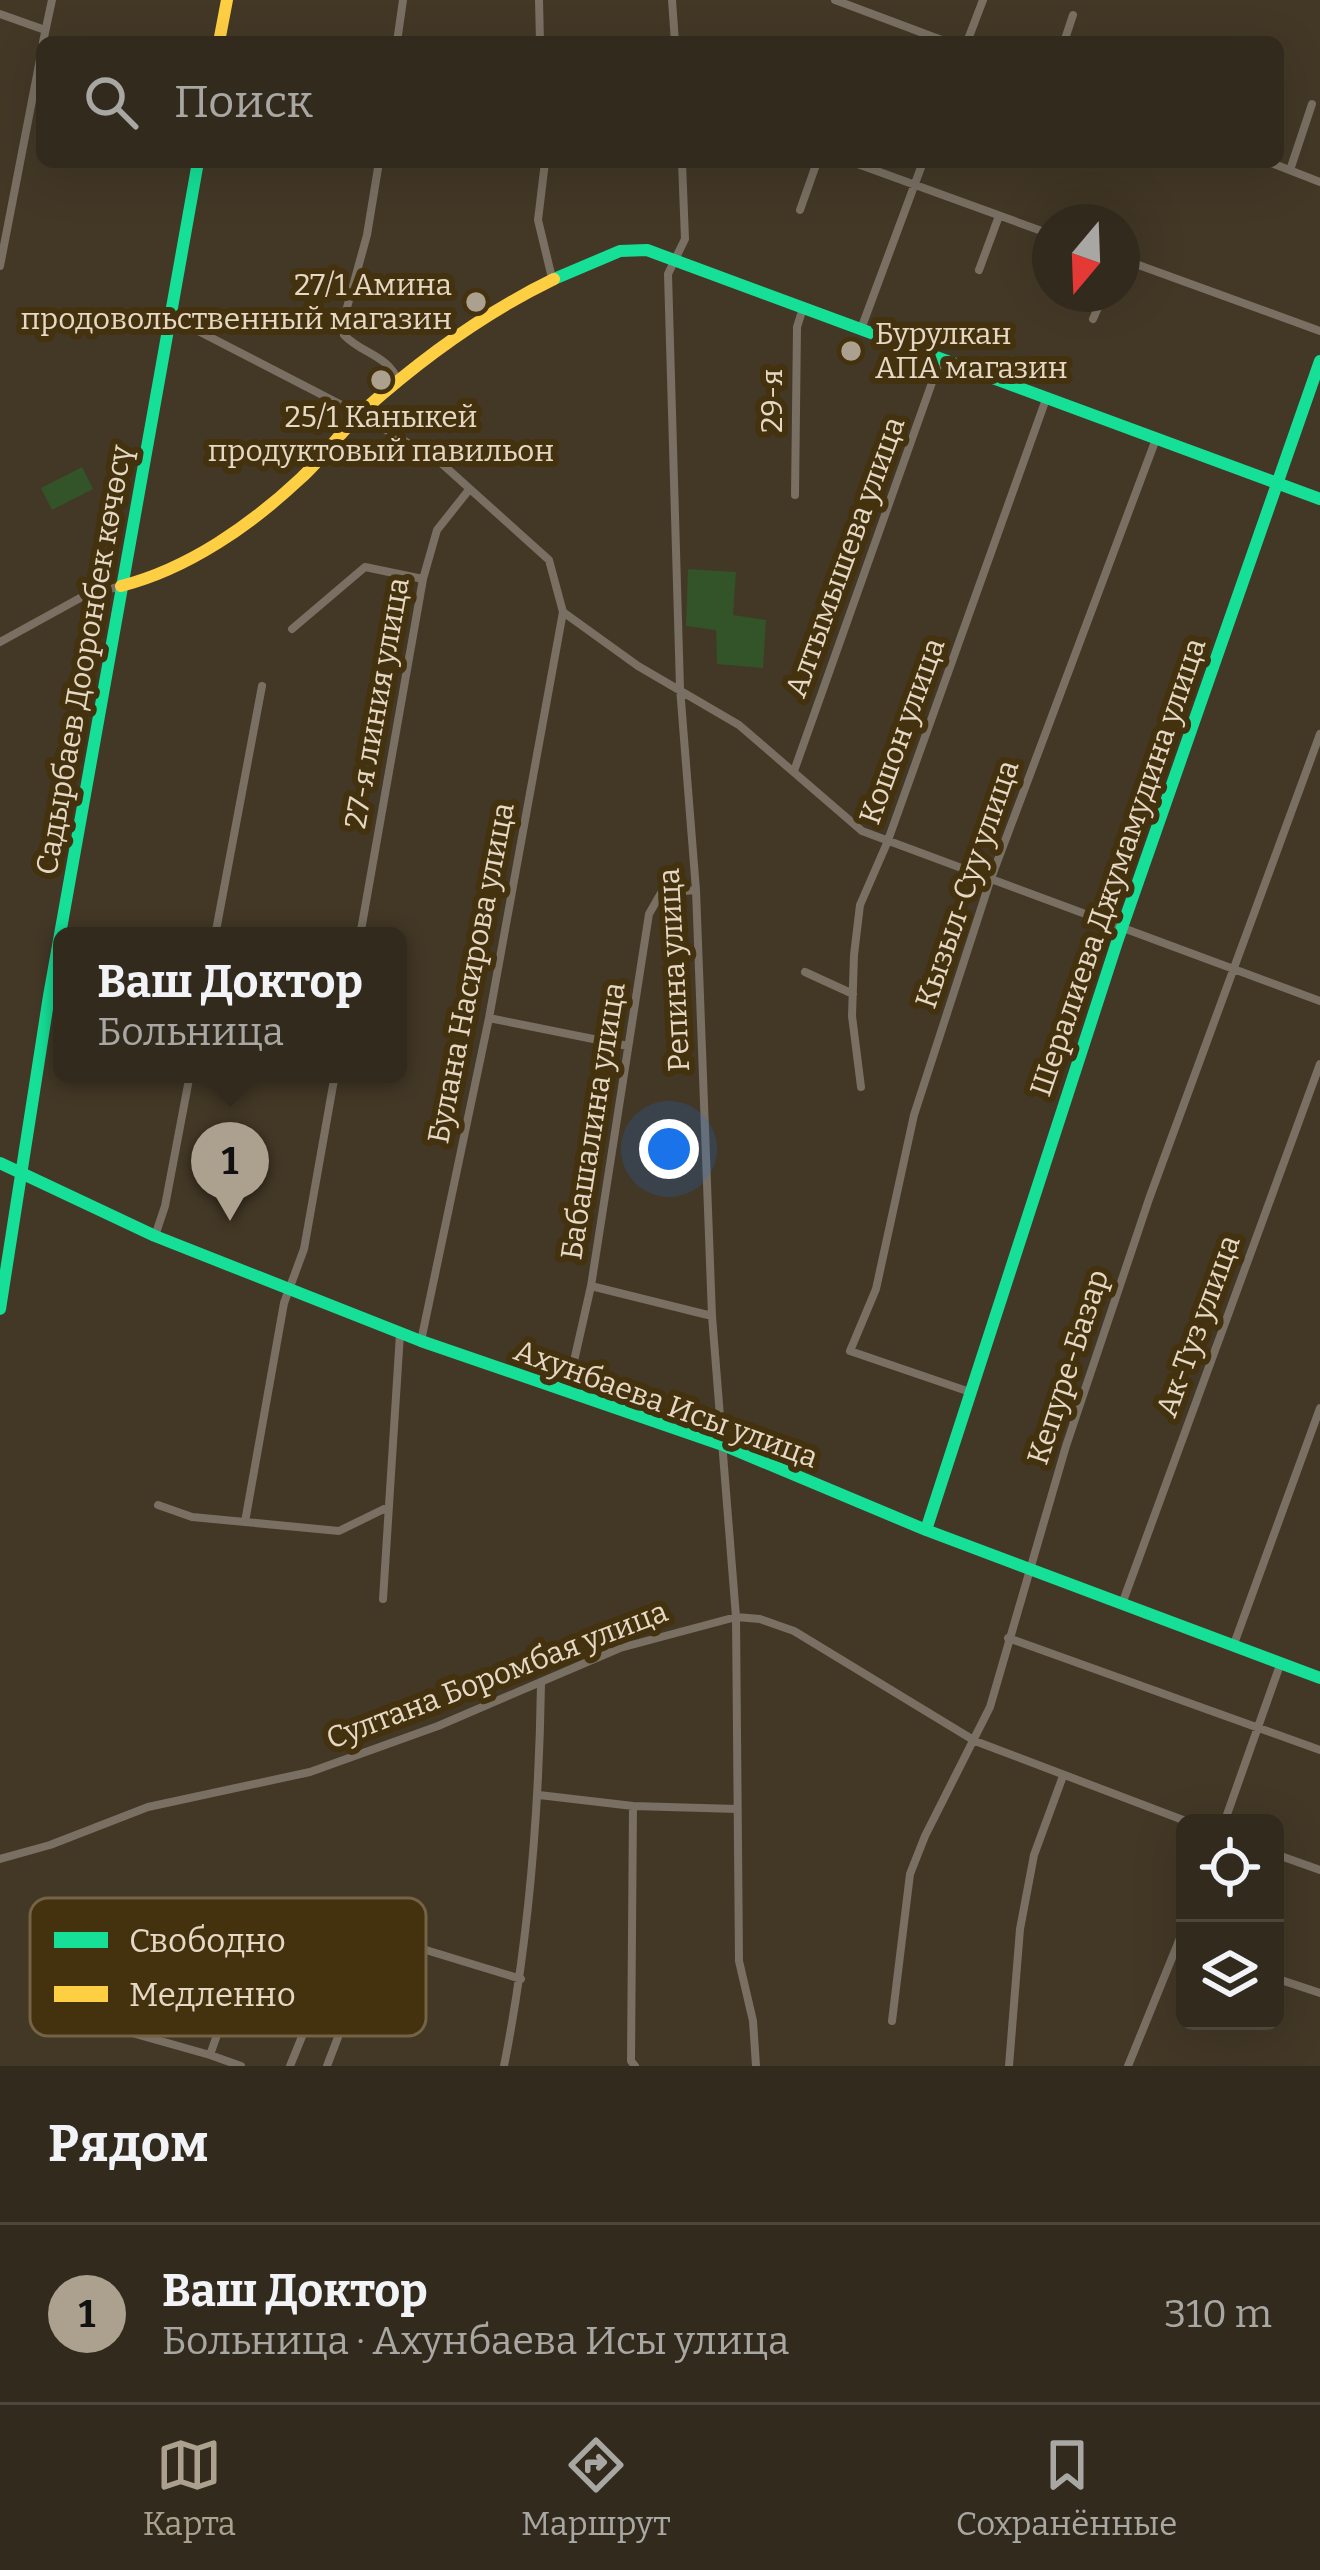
<!DOCTYPE html>
<html lang="ru">
<head>
<meta charset="utf-8">
<style>
  body { margin:0; font-family:Bitter,serif; background:#3d3629; color:#f1f3f6 }
  .controls { position:absolute; right:36px; bottom:36px; display:grid; overflow:hidden; border-radius:18px; box-shadow:0 12px 48px #0002 }
  .controls button { width:108px; height:108px; display:grid; place-items:center; padding:0; border:0; border-bottom:3px solid #4d463b; background:#322a1c; color:#f1f3f6; font:60px sans-serif }
  .compass { position:absolute; left:1032px; top:204px; width:108px; height:108px; border-radius:50%; background:#322a1c; box-shadow:0 12px 48px #0002; rotate:199deg }
  .you { position:absolute; left:669px; top:1149px; width:42px; height:42px; margin:-30px; border:9px solid #fff; border-radius:50%; background:#1a73e8; box-shadow:0 0 0 18px #1a73e833 }
  .badge { display:grid; place-items:center; width:78px; height:78px; border-radius:50%; background:#aca18e; color:#111; font-size:39px; font-weight:700 }
  .pin { position:absolute; translate:-50% -99px; filter:drop-shadow(0 3px 6px #0008) }
  .pin::after { content:''; position:absolute; top:63px; width:42px; height:36px; background:inherit; clip-path:polygon(0 0,100% 0,50% 100%) }
  .popup { position:absolute; left:53px; top:927px; width:354px; height:156px; box-sizing:border-box; display:grid; place-content:center; border-radius:18px; background:#322a1c; filter:drop-shadow(0 3px 9px #0005); font-size:39px; white-space:nowrap; color:#a8a7a3 }
  .popup b { font-size:45px; color:#f1f3f6 }
  .popup::after { content:''; position:absolute; left:50%; top:100%; margin-left:-24px; border:24px solid transparent; border-top-color:#322a1c }
  .list { margin:0; padding:0; list-style:none }
  h2 { display:flex; justify-content:space-between; align-items:center; height:156px; margin:0; padding:0 48px; font-size:51px }
  h2 small { font-size:39px; font-weight:400; color:#a8a7a3 }
  .list li { display:grid; grid-template-columns:78px 1fr auto; gap:36px; align-items:center; box-sizing:border-box; height:180px; padding:0 48px; border-top:3px solid #4d463b }
  .list b { display:block; font-size:45px; white-space:nowrap }
  .list p { margin:0; font-size:39px; white-space:nowrap; color:#a8a7a3 }
  .list em { font-size:39px; font-style:normal; color:#a8a7a3 }
  .icon { flex:none; width:66px; height:66px; fill:none; stroke:currentColor; stroke-width:2; stroke-linecap:round; stroke-linejoin:round }
  .map { position:relative; flex:none; width:1320px; height:2066px; overflow:hidden }
  .search { position:absolute; background:#322a1c; box-shadow:0 12px 48px #0002; left:36px; right:36px; top:36px; height:132px; display:flex; align-items:center; gap:30px; box-sizing:border-box; padding:0 42px; border-radius:18px; color:#a8a7a3; font-size:45px }
  .sheet { height:336px; background:#322a1c }
  nav { display:flex; justify-content:space-around; align-items:center; box-sizing:border-box; height:168px; border-top:3px solid #4d463b; background:#322a1c; font-size:33px; color:#a8a7a3 }
  nav a { display:grid; justify-items:center; gap:6px }
  nav .on { color:#aca18e }
  .map>svg:first-child { display:block }
  .green { fill:#335328 }
  .lines { fill:none; stroke-linecap:round; stroke-linejoin:round }
  .street { stroke:#796f62; stroke-width:8 }
  .fast { stroke:#16e098; stroke-width:12 }
  .slow { stroke:#ffcf43; stroke-width:12 }
  .poi-dot { fill:#aca18e; stroke:#44310e; stroke-width:4.5 }
  .labels { text-anchor:middle; dominant-baseline:central; stroke-width:12; stroke-linejoin:round; paint-order:stroke }
  .poi-label { font-size:30px; fill:#e5d9c6; stroke:#44310e; text-anchor:end }
  .street-label { font-size:30px; fill:#e5d9c6; stroke:#44310e }
  .key { fill:#44310e; stroke:#746345; stroke-width:3 }
  .key-label { font-size:33px; fill:#e5d9c6 }
</style>
</head>
<body>
<div class="map">
<svg width="1320" height="2066" viewBox="0 0 1320 2066">
  <rect width="100%" height="100%" fill="#433826"/>
  <path class="green" d="M82,467l11,22 -41,21 -11,-22z
    M688,569l48,3 -3,43 33,5 -3,48 -46,-4 -1,-34 -30,-4z"/>
  <g class="lines">
    <path class="street" d="M539,0l1,42
      M672,0l3,42
      M835,0l112,42
      M0,14l45,16
      M43,42l9,-42
      M397,42l6,-42
      M967,42l16,-42
      M1064,42l9,-27
      M379,162l-12,73 -24,87 1,13c18,19 44,20 54,46
      M545,162l-7,58 14,58
      M682,162l3,77 -17,35 12,414 16,202 16,426 24,301 3,344 14,60 3,45
      M852,162l198,72
      M1269,162l51,20
      M1290,170l22,-66
      M800,210l17,-48
      M1122,259l198,72
      M0,266l42,-217
      M979,270l20,-54
      M171,317l188,97 81,48 109,98 14,52 75,54 101,59 123,106 458,170
      M1093,319l11,-25
      M861,329l62,-167
      M795,495l2,-168 6,-19
      M292,629l73,-62 58,12
      M0,642l91,-50 29,-5
      M794,771l146,-411
      M215,936l47,-250
      M360,936l63,-357 14,-49 31,-39
      M805,972l48,22
      M489,1018l139,28
      M861,1087l-9,-71 2,-61 6,-50 27,-62 159,-444
      M155,1236l10,-30 25,-132
      M591,1286l121,30
      M421,1341l68,-323 74,-406
      M567,1392l24,-106 58,-372 12,-21 35,-3
      M970,1392l-120,-41 26,-62 38,-174 76,-234 166,-442
      M158,1505l34,12 53,5 39,-219 20,-54 31,-175
      M245,1522l94,9 49,-24
      M383,1599l17,-265
      M1122,1604l198,-540
      M1008,1638l312,112
      M1234,1644l86,-236
      M539,1795l94,11 104,3
      M633,1806l-2,255 4,5
      M1224,1823l56,-158
      M1275,1854l45,16
      M0,1859l50,-14 98,-38 162,-35 128,-46 182,-78 116,-31 24,2 34,12 181,110 216,82
      M1275,1978l45,15
      M892,2021l18,-147 15,-38 65,-129 76,-261 83,-247 171,-465
      M111,2027l99,28 44,-126
      M143,2036c6,-25 18,-84 43,-96 19,-9 48,-8 68,-11l13,-22 8,-3 246,75
      M210,2055l31,11
      M290,2066l57,-140
      M327,2066l50,-131
      M504,2066c25,-126 35,-253 37,-382
      M1009,2066l11,-137 14,-74 29,-79
      M1128,2066l57,-140"/>
    <path class="fast" d="M554,279l66,-28 27,-1 673,249
      M0,1163l155,73 266,105 302,104 203,85 394,148
      M0,1309l49,-313 149,-834
      M926,1530l191,-588 203,-581"/>
    <path class="slow" d="M219,42l8,-42
      M121,586c67,-17 130,-61 180,-108 23,-21 40,-47 63,-68 56,-50 122,-98 190,-131"/>
  </g>
  <g class="poi-dot">
    <circle cx="476" cy="302" r="12"/>
    <circle cx="851" cy="351" r="12"/>
    <circle cx="381" cy="380" r="12"/>
  </g>
  <g class="labels">
    <g class="poi-label">
      <text x="452" y="285">27/1 Амина<tspan x="452" dy="34">продовольственный магазин</tspan></text>
      <text x="875" y="334" text-anchor="start">Бурулкан<tspan x="875" dy="34">АПА магазин</tspan></text>
      <text x="381" y="417" text-anchor="middle">25/1 Каныкей<tspan x="381" dy="34">продуктовый павильон</tspan></text>
    </g>
    <g class="street-label">
      <text transform="translate(772 401) rotate(-90)">29-я</text>
      <text transform="translate(845 557) rotate(-70)">Алтымышева улица</text>
      <text transform="translate(84 660) rotate(-80)">Садырбаев Дооронбек көчөсү</text>
      <text transform="translate(377 703) rotate(-80)">27-я линия улица</text>
      <text transform="translate(902 731) rotate(-70)">Кошон улица</text>
      <text transform="translate(1118 867) rotate(-71)">Шералиева Джумамудина улица</text>
      <text transform="translate(967 884) rotate(-71)">Кызыл-Суу улица</text>
      <text transform="translate(674 970) rotate(-93)">Репина улица</text>
      <text transform="translate(471 973) rotate(-79)">Булана Насирова улица</text>
      <text transform="translate(593 1121) rotate(-81)">Бабашалина улица</text>
      <text transform="translate(1198 1326) rotate(-70)">Ак-Туз улица</text>
      <text transform="translate(1068 1367) rotate(-72)">Кепуре-Базар</text>
      <text transform="translate(666 1404) rotate(20)">Ахунбаева Исы улица</text>
      <text transform="translate(497 1675) rotate(-21)">Султана Боромбая улица</text>
    </g>
  </g>
  <rect x="30" y="1898" width="396" height="138" rx="18" class="key"/>
  <rect x="54" y="1932" width="54" height="16" fill="#16e098"/>
  <rect x="54" y="1986" width="54" height="16" fill="#ffcf43"/>
  <g class="key-label">
    <text x="129" y="1952">Свободно</text>
    <text x="129" y="2006">Медленно</text>
  </g>
</svg>
<div class="controls">
<button><svg class="icon" aria-label="locate" viewBox="0 0 24 24"><circle cx="12" cy="12" r="6"/><path d="M12 2v4M12 18v4M2 12h4M18 12h4"/></svg></button>
<button><svg class="icon" aria-label="layers" viewBox="0 0 24 24"><path d="M12 4l9 5-9 5-9-5zM3 14l9 5 9-5"/></svg></button>
</div>
<svg class="compass" viewBox="-18 -18 36 36"><path d="M0-13l5 13h-10z" fill="#e53935"/><path d="M0 13l5-13h-10z" fill="#a8a7a3"/></svg>
<div class="you"></div>
<div class="pin badge" style="left:230px;top:1221px">1</div>
<div class="popup"><b>Ваш Доктор</b>Больница</div>
<div class="search"><svg class="icon" aria-label="search" viewBox="0 0 24 24"><circle cx="10" cy="10" r="6"/><path d="M15 15l6 6"/></svg>Поиск</div>
</div>
<section class="sheet">
<h2>Рядом<small></small></h2>
<ul class="list">
<li><span class="badge">1</span><div><b>Ваш Доктор</b><p>Больница · Ахунбаева Исы улица</p></div><em>310 m</em></li>
</ul>
</section>
<nav>
<a class="on"><svg class="icon" aria-label="map" viewBox="0 0 24 24"><path d="M3 6l6-2 6 2 6-2v14l-6 2-6-2-6 2zM9 4v14M15 6v14"/></svg>Карта</a>
<a><svg class="icon" aria-label="directions" viewBox="0 0 24 24"><path d="M12 3l9 9-9 9-9-9zM9 14v-3h6M13 9l2 2-2 2"/></svg>Маршрут</a>
<a><svg class="icon" aria-label="saved" viewBox="0 0 24 24"><path d="M7 4h10v16l-5-4-5 4z"/></svg>Сохранённые</a>
</nav>
</body>
</html>
